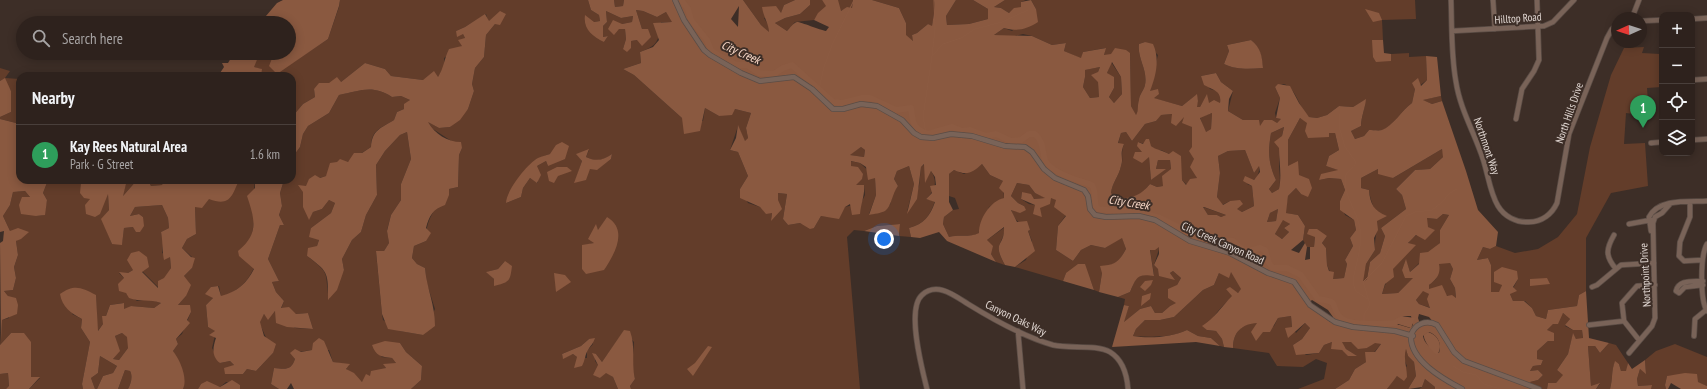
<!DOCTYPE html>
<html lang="en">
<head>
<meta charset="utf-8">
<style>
  body { margin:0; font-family:"PT Sans Narrow",sans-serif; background:#3a2f2a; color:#f1f3f6 }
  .controls { position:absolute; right:12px; top:12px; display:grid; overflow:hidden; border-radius:8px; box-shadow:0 2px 10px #0003 }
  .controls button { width:36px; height:36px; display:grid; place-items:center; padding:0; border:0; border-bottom:1px solid #493f3b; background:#2e221d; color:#f1f3f6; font:20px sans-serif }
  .compass { position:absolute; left:1611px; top:12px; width:36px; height:36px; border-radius:50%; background:#2e221d; box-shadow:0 2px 10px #0003; rotate:267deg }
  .you { position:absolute; left:884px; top:239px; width:14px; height:14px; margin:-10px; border:3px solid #fff; border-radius:50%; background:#1a73e8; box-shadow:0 0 0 6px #1a73e833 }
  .badge { display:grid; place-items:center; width:26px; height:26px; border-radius:50%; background:#8cb9fc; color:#fff; font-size:13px; font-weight:700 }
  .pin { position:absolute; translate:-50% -33px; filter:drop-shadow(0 1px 2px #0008) }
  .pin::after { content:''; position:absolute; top:21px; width:14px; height:12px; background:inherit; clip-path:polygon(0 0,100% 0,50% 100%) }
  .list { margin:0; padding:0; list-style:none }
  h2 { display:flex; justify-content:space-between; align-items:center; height:52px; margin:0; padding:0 16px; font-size:17px }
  h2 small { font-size:13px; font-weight:400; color:#a7a4a4 }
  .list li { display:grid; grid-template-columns:26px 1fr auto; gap:12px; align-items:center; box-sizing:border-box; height:60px; padding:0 16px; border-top:1px solid #493f3b }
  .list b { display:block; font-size:15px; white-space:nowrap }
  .list p { margin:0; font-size:13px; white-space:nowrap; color:#a7a4a4 }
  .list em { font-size:13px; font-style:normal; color:#a7a4a4 }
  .icon { flex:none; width:22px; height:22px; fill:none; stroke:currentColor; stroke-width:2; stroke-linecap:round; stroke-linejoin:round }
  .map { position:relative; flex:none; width:1707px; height:389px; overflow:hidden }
  .search { position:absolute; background:#2e221d; box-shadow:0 2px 10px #0003; left:16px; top:16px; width:280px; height:44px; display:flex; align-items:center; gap:10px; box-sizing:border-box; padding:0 14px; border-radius:22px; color:#a7a4a4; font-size:15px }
  .panel { position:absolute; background:#2e221d; box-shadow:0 2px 10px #0003; left:16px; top:72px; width:280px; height:112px; border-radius:12px }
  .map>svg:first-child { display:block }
  .green { fill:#633d2a; fill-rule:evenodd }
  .forest { fill:#8a5940; fill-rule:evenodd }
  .water { fill:#8c5b42 }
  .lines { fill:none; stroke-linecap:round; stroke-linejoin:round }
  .stream { stroke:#8c5b42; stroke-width:1 }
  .river { stroke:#8c5b42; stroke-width:6 }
  .minor-casing { stroke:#5b4d46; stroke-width:6 }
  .minor { stroke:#796358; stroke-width:4.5 }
  .labels { text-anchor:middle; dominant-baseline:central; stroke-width:4; stroke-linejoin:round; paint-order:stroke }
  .street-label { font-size:11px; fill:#e2d8d3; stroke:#3d2e27 }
  .water-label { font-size:12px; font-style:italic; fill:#f7d7c7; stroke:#3d2e27 }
</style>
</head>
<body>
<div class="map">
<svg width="1707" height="389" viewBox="0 0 1707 389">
  <rect width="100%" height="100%" fill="#3d2e27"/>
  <path class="green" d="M340,0h248l3,10 8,5 1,6 -6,1 10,20 4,-6 -5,1v-11l4,-4 -1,-11 15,7 12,-2 -1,6 -10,2 -3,5h6l1,10 -3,10 8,-8 6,-1 5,-11 -6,-19 7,1 14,6 9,-5 7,10h-12c-3,19 -2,23 -21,30l1,11 -18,6 11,6 48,43 21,3 2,-13 14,8 16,-7 16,4 -5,15 2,10 -3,4 -7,-16 -8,24 8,2 10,24 -8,13 8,14 12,4 6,6h6l-1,7 7,-20v-7l9,1 -4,25 5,6 12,-2 14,5 7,-12 10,1 14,-10 16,-4 4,-8 -1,-10h-9l-5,-24 10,2 15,14 1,18 -7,19 21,-9 3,-13 5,-6 -4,-7 3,-8 12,-5 5,18 -7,28 12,-26 2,-19 4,-3v18l6,-11c7,11 4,19 -5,28l9,2c-5,15 -11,23 -26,27l2,9 -12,-1 1,-12 -23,2 -13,5 -10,-1 -7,7 13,152h-229l-1,-3 5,-7 -3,-13 2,-24 -10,-11 -22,31 -6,-8 -1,7 3,4 2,13 6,-6 7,5 5,12h-207l10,-9 1,-14 -16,-14 -6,-9 -19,14 11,1 5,6 -13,1 2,3 -24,14 -16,-13 3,-4 -16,-3 -4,-12h-17l-21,3 4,6c-4,12 -10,10 -21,9l-3,16 8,5h-39v-4l-14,-3 -6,5 -19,-3 -3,5h-15l1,-4 -11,-34 5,-7 -2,-5 6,-5 9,-22 -14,-6 9,-10 -2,-20 8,-8v-11l-10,-9 5,-9 9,-5 -1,-27 44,-27h16l-3,30 2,10 -2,16 -3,6 -1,20 6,6c-7,15 -17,24 -33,29l-2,-11 -8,1 2,11 -7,7 2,22 8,4 -4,17 8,15 10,-2 4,4 -9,9h18l4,-5 9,2 17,-18 -14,-31 5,-8 4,5 7,-8 20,17 18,1 -5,-16 -12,1 -15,-5 3,-8 -8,-9 -4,-10 7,-1 -11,-22 12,-34h4l-5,-10 3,-9 -2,-13 4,-13h8v-22l8,-11 3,-13 5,-8 21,-13 10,-18c20,-4 34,-11 53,2l9,-1 9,4 -6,9 -7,3 -3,8c-13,8 -23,10 -23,27l-45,29c-25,6 -27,22 -17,43l4,-7 9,-3 7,-9 6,3 -4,10 -20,15 8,12 -2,6 -10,10c25,19 17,16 22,43l15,-29 -2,-11 10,-19 9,-8 5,-17 11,-20 -1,-30 9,-14 15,-16 7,-3 4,27 -10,25v16l-10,15 -4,15 2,13 -5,8 -8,1 6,62 1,6 17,11 23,4 12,-26 -8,-25 -2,-16 -8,-4 -5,-6 2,-12 12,-5c-1,-23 11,-34 23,-52l9,-2 1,-32 3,-7 -29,-19 -6,-8 12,7 11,-1 18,-18 6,-18 -2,-7 3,-16 9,-11 2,-22 9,-11 -7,-3 -2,-7 -21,13 -9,4 7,3 2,4 -3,8 -18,12 1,9 -7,10 -15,3 -32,-4 -6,-7 -20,-6 -24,19 -12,1 -15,6 1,8 -12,7 -11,13v-41h-31v-7l-8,-2 6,-12 11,-2 3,3 4,17 51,-34 11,-32zM589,150l-3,7c10,5 16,4 26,-3l-1,5 -14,10h-7l-15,13 7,-21 -5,-7zM550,154l-2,12 -2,-5 -9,5 1,17 -8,-5 -7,10 -2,9 -15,6c10,-22 20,-42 44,-49zM607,217l-25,52v-23l12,-3 2,-18 2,6zM505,261l-11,24v-6l-7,-7 11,-3zM589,339l4,5 -6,7v7l-10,-1 -4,-3 -10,4 -1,-4 19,-8z
    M614,0h10l-1,6 -8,1z
    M743,0h52l-11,5 -3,9 -17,4 5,8v7l-8,-8z
    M810,0h12l5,6 -8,7 -5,7 -19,2 -8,9 -12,-8 10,-5 15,-4 10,-9z
    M837,0h16l-1,8 -12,3z
    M872,0h62l1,6 -3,21 -4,-3 -11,9 -5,2 2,7 -8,-6v-13l-7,-15z
    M956,0h17l15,9v10l-19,5 -22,1 -1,-9z
    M1005,0h21l-5,2 1,5 -13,6 -8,-5 -7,-1z
    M1031,0h384l1,19 -34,1 1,20h-11l19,21v-7l18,-1v4l17,-1 1,24 -12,9 -3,14c-10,7 -19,23 -29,27 -4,1 -10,0 -14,0l-5,6 -9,3 -4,-8 10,-5c0,-9 4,-16 4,-26l-12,7 -14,-1 -12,9 -10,3 -8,-1c-10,-8 -13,-31 -26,-33l-8,3 5,11 -5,15 1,5 6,1 -5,4 -18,4 -5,-6 -11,-1 -15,-9 5,-20 -12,-9 -5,-9 -15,3 9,13 7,2 4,6 -1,6h-12l-1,-8 -7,12h-4l2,-6 -2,-6 -14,11 -29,-8 -4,-7c7,-14 5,-22 9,-36l-13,-13 -6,2c-2,14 9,26 6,41 -1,5 -6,10 -6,15 -1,6 0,10 -3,16l-5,-10 -1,-53 -26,3 1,-8 -22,4 -1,7 -18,-8 2,-8 -14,2 -20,-9 -9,-2 -12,3 -17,-2 10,-7 8,3 24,-22zM1251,40c10,9 10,15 12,28 -13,1 -27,2 -39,-4l5,-13 -2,-6z
    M1644,47l-2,6 18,1 2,33 -15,1 2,28 -23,-3 -2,31 21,-1 3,43 -37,7 -25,45v53l-7,4 -2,11 -29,4 -2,9 -10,-3 -4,-8 -7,-7h-12l-3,-7 8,-15 -16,6 -2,7h-9v-27l-3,-7 -11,2 6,-13 7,2 6,-3 19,7 23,-4 20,-12 19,-23 13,-67 21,-72 13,-27z
    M1111,62l10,15 1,17 -8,9 -5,-6 5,-9 -7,-15z
    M1100,67l-2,5 1,25 -9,1 -7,-11 2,-10 -1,-7z
    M0,68l10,3 -5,7 15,1v45l-20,-5v-2l11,-5v-21l-7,-12 -4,2z
    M1441,96l1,5 -10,3 -10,-4z
    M1212,113l-1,16 -6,4 -5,-16z
    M1172,114l12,2 8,11v20l5,31 -10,7 -5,-5 -13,-26 -8,-4h-5l-5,-4 -13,-4 11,15 2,23 14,-11h-9l2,-9h12l1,9 -8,17 -6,1 -7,-3c-10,13 -19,15 -34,14l-5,-5c1,-10 8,-17 10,-27 3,-8 -1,-11 3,-22h-6l3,-11 5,-1 6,9 13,-17 11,-3 4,-6z
    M1300,118l29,15h6l4,17 -10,6 -3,10 13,4 -20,10 10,-2 12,1 4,11 -5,11 5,14 9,5 2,10 -6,8 3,8 -8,14 2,4 -3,14 -11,1 -6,-14 -1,-17 -4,-5 5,-7 -12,1 -1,10h-7l-4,-7 2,-14 -7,-11 -13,-2 3,-17 8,-8 5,6 -2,-19 -11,-9v-26z
    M1284,127c-3,12 -5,23 -5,35 0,10 2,17 0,27l-7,4 -3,-4 7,-9c-8,-17 -8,-29 -5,-47z
    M861,147l4,3 -1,7 -15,-2z
    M1442,149l2,7 -14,13 -15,1 -19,19 6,6 4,14 -25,19 4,8 -5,17 -10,9 -3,17 -5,3 4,-18 9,-14c-1,-11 3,-18 2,-29 -1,-12 -7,-19 -8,-31l-8,-2v-10l17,-9 15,9z
    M1245,150l9,23 5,-8c1,10 -3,15 -12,19l5,2 2,20 -12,6 -6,-3 -6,-8 -8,4 -5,-8 3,-24 -2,-17 10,-5z
    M982,164l8,11 13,6 1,17 -15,9 -9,26c-10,5 -20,1 -31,4l-6,-13 1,-7 9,-7 6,-1 -4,-11 -6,-2v-22l5,-4 10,4z
    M48,180h38l-5,3 27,10 1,17 -7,9 10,25h10l2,-16 9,-1 10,-10 -4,-3 -9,2 5,-9 27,-2 6,13 1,10 -8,4 2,11 -1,10 8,3 1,12 -12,20 -17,-17 -9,-1 -5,3h-9l5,5 2,15 11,8 12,-2 12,4 -7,5 -23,-2 -7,4 -1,-7 -13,2 -7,19 -6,8 -1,-37 -24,19 10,5 -1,9 9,14 -8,42 1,5h-54l11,-11h-9l-2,-12 2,-11 -20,-22 -11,12 2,-25 7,-2 -1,-22 -4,-5 9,-1 3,-12 -2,-11 4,-12 -2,-14 12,-9 -18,-1 -7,-15 7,-11 3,-13 12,-1 5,6 6,19 8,-1 3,-15 -4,-7z
    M127,180h10l-15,17z
    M148,180h16l-2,5 -11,1z
    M1017,183l12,2 6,8 11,5 -12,1 -12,-7 -1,7 8,5 6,1 7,12 -3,-9 12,-11 6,3 9,15 -8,11 -2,24 17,11 8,-11 10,-5 14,3 17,-11 4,12 -7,12 -10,5 -7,7 -3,19 -5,-2 -4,-11 -24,-6 -3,8 -48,-14 11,-7 6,-19 -4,-10 2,-1c-9,-6 -16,-9 -19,-21l13,-3 -6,-3 -7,-7z
    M1203,207l23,8 -5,2 -4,-2h-9z
    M1278,209l-2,12 -9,1 3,-9z
    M1443,214l6,1 -9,15v13l-30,29 -4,-12 -4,10 12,8 -16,15 -16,1c5,-16 21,-51 35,-59 4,-3 12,-4 17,-5l-7,-3v-9l10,1z
    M1283,219l7,5 -6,4 5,4 -7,7 -7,-5z
    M1005,227c-2,20 -13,15 0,38l-9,-3 -5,-8 -4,-14z
    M1160,246l-6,19 13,12 7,2 -4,-6 3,-2 8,7 -4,7v18l-7,3 -8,7h-7l-4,-7 -11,3 -17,14 6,-17 -5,-1 1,-6 -7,-2 12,-5c6,-14 7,-19 24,-17l-4,-26z
    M1439,263h11l3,6 -3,10 5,9 1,11 -27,-10v-4l7,-6z
    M1231,271l11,18 -4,4 -12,-5 7,8c-12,11 -21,20 -26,34l9,1 6,8 2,8 -4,-1 -9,-8 -13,-2 -11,-6c-16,8 -36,7 -54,6l3,-7 9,-9h15l14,-3 29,-27 11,-5 5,-12z
    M1423,290l6,4 2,14 -12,-4 -3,-4z
    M1563,313l7,6 -5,7 8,4h9l1,9h-7l-3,-5 -5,20 -11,16 7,5 -8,8h-8l-1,6h-11l-6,-7 8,-2 5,-5 -5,-5 -8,1 3,-5 8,-1 2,-5 -6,-1v-8l11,-10 -1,-11z
    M1291,316l1,11 4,6 9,-10 5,5 -8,11 -9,6 13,10 13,-2 5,-8 8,-3 10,8 14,6 -10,-7 -5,-7h10l16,6 8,-6 6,2 -15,18 -11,7 -6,11 -14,9h-37l26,-10 3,-16 -11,-4 -13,8 -26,-1 -8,-13 -36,-5c0,-16 9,-24 24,-26l6,9 11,-5 4,-8z
    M122,333l6,4v11l-9,12 -6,-1 6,-8 -4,-15z
    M1609,343l7,2 12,18 -1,8h-6l-2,-7 -4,-2c-4,9 -2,17 -5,27h-14l4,-5 -9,3 -3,-41h7l5,7z
    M1675,344l32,13v29l-10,-4v-8l-30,2 -2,9 1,4h-15v-4l-13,1 -1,-7 3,-10 6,4 -1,-13 11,-9z
    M1406,348l2,8 6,6 2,14 -8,13h-21l6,-9 14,-14 -4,-9z
    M100,356l17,10 -4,7 -10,3 -6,13h-2l-4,-11 7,-5z
    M125,370l5,1c3,5 1,13 -2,18h-10z
    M8,373l1,14 -3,2h-6v-15z
    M1425,379l10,8v2h-16l3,-2z"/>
  <path class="forest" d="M283,0h57l-1,6 -11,33 -51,35 -8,-8 4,-10 -3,-3h19v-30h-29l17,-20z
    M588,0h26l1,7 8,-1 1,-6h119l18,25 8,7c0,-8 -6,-16 -7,-25l14,-1 5,7 3,-8 11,-5h15v5l-10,9 -15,4 -10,5 12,8c3,-3 6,-8 10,-9 4,0 23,8 29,9l3,-4 -15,-7 4,-7 8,-7 -4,-6h16l3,11 6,-4 5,1 1,-8h19l27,8 7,15v12l7,6 -1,-6 5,-2 11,-9 4,2 3,-20 -1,-6h22l-10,16 1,9 22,-1 19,-5v-10l-15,-9h32l-11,7 7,1 8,5 5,-5 7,-1v-5l10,-2 5,9 2,13c-11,7 -21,10 -34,6l-10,7 38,1 20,9 14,-2 -2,8 17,7 2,-6 23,-4 -2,7 7,-1 4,-6 11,2 4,3 1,53 5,9c3,-5 1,-9 3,-15 0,-5 5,-10 6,-15 3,-15 -8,-27 -6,-41l6,-2 8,2c7,15 3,32 -3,47l8,-2 1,5 -5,4 28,8 15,-12 1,7 -1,6h3l7,-13 2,9 5,-3 6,3c2,-12 -7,-13 -16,-18l-3,-9 15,-3 5,9 12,9 -4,8 -1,12 15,9h16l1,6 4,-6h8l5,3 4,-4 -5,-1 4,-20 -5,-11 3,-3 12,2 9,17 10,14 8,1 10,-3 12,-9 14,1 13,-8c-1,10 -5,18 -5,27l-10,5 4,8 9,-3 5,-6c4,0 10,1 13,0 11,-4 20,-20 30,-27l3,-14 -3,-6 6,-5 3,8 6,-6 -1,-24 11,1 4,39 -18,4 9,4 10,-3 24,70 12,39 20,22 -2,14 -6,3 -7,-2 -6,13 11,-2 3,7v27h8l3,-7 -8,-3v-10l8,-5 15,4 1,8 -5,8 4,4 -7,3 3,7h11l8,7 4,8 10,3 2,-9 29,-4 2,-11 7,-4 3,47 20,5 -9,10 -5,-7h-7l3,40 9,-3 -4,6h-49l1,-6h8l7,-8 -6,-5 11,-16 5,-21 3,6 7,-1 -1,-8h-9l-8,-5 5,-6 -7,-6 -5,11h-5l-6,6 7,3v8h-6l-11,10v8l6,1 -2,5 -8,1 -3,5 8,-1 5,5 -5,5 -8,2 6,7h-101v-2l-10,-8 -3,8 -14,2 8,-13 -2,-14 -6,-6 -2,-7c-3,9 1,18 1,28l-3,4 -7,-5 -10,13h-52l14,-9 6,-11 11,-7 -1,-10h10l6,-8 -6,-1 -8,5 -9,1 -7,-7h-9l4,7 11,7h-9l-6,-6 -11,-1 1,-7 -8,3 -5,8 -23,2 -3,-10 9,-6 8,-11 -5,-5 -17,15 -3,-10 7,-1 -1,-11 -13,2 -8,14h-7l-7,9 -5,-9 6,-9c-15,1 -24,9 -24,25l-9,-1 -2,-8 -6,-8 -9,-1 -5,-4c12,-7 20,-20 30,-30l-6,-7 4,-2 8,6 3,-4 -10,-17 -2,6 -10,-5 -5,12 -11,5 -29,27 -14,3h-15l-9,9 -3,7c17,3 39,1 54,-6l11,6 13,2 9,8 -24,-4 -84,5 12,-42 5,1 -5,16 16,-13 11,-3 4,7h7l8,-7 6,-3 -8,-5v-9l9,-4 4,-7 -8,-7 -3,2 5,7 -16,-4 -1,-7 -4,-4 5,-11v-7l-4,3h-5l4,26c-17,-3 -18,2 -24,16l-12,5 -19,-5 3,-19 -2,-7c15,-1 19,-4 26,-17l-4,-11 -17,10 -14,-3 -10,5 -8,11 -17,-11 2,-24 8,-10 -12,-9 2,-7 -5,-2 -1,6 -10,4 2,9 -9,-3 2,-9 -14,-6 1,-7 9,2 3,5 11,-1 -10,-5 -6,-8 -12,-2 -6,13 7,7 6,3 2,4 -6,3 -9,-3 6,12 10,-1 3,9 -2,1 7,20 -20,16 -10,-2c-14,-25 0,-17 -1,-38l-17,13 6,6 -2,8 5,8 -49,-21 -8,-9 -19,6 -9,-1 -2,-9c15,-4 21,-12 26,-26l-9,-3 6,-6 -2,-7 6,-1 -1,-8 -4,-6 -6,12 -1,-19 -3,3 -4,32 -10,15 7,-30 -5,-18 -12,5 -3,8 4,7c-6,7 -6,20 -13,25 -4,2 -11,3 -16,4l7,-20 -1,-17 -7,2 -2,-13 -6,-4 -9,-2v5l7,1 5,7 -1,5 -6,6h8c1,10 -3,18 -4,29l-8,1 -2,-11 -5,3 -6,12 -18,-3 -7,12 -4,1 -10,-6 -12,2 -5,-6 4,-25 -9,-1v7l4,9 -11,12 1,-8 -6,1 -6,-7 -20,-9v-9l8,-13 -10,-24 -8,-2 6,-12 2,-13 7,16 3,-3 -2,-10 5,-15 -16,-4 -3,6 -13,1 -14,-8 -5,23 -16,3 -2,-16 -48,-43 -11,-6 18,-6 -1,-11 13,-5 6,-7 -6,-17 19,-1 -6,-10 -9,5 -14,-6 -7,-1 6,19h6l3,8 -9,9 -5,-6 -6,1v7l-4,4 -4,-3 3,-10 -1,-10h-6l-5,6 -6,-6 5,-9 9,4 10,-2 1,-6 -12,2 -15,-7 1,11 -4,4v11l5,-1 -4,6c-12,-6 -21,-13 -19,-27l9,7 6,-1 -1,-6 -8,-5zM739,6l-1,21 -7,-8zM1112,62l9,15 1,17 -8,9 -5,-6 5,-9v-11l-7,-4zM1100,67l-2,5 -7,3 7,7 1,15 -9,1 -7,-11 2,-10v-7zM1212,113l-1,16 -5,3 -6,-14zM1172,114l-1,9 5,3 8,-9 -2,6 10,4v20l-3,4 5,8 -4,8 7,11 -7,1 -4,6 -4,-5 -1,-24 -8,-5 -4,3c-7,-4 -13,-4 -18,-8l-2,-7h-3l-3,5 -5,-2 -1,4 5,6h-7l-2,6 9,5 7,-6 2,23 15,-11h-10l2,-9h12l1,9 -9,7 1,10 -6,1 -7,-3c-10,12 -19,15 -34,14l-5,-5c1,-10 8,-17 10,-27 3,-9 -2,-10 3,-22l-6,-1 3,-10 5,-1 6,9 13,-17 11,-3 5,-6zM1300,118l7,5 -2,8 3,7 21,-1v-4h6l4,17 -10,6 -3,10 12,4 -17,4 -2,6 10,-2 12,1 4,11 -5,11v9l14,10 2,10 -6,8 3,8 -8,14 2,4 -3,14 -11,1 1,-7 -5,-1 -2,-6 -1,-17 -4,-5 5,-7 -10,-7h-8l-2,5 8,3 -1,10h-4v12l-5,1 2,-13 -2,-4 -6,10 -8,-3 12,-10 2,-14 -7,-11 -12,-2 2,-17 8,-8 5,6 7,3 4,-9 -3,-9 -10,-4 -1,-14 -10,5v-26zM1284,127l-2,9 -8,6 5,6c0,14 3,27 0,41l-7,4 -3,-4 7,-9c-8,-17 -8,-29 -5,-47zM861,147l4,3 -1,7 -14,-2zM1442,149l1,8 -13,12 -15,1 -19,19 6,6 4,14 -25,19 4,8 -5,17 -10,9 -3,17 -4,3 3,-18 9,-14 -1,-12 4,-8 -1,-9 10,-5c-13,-5 -17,-12 -18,-26l-8,-2v-10l17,-9v5l15,4zM1245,150l9,23 5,-7 1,6 -6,8 -9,-4 -2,5 9,5 2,20 -12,6 -5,-3 6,-5 -3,-4 -10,1 -7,4 -6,-8 3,-24 -2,-17 10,-5zM982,164l8,11 13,6 -4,7 5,5v5c-14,3 -25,21 -25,35 -10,5 -19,1 -30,4l-6,-13 1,-7 9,-7 -4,-8v-28l5,-4c13,6 18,3 28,-6zM1203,207h1l22,8 -5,2 -4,-2h-9zM1278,209l-2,12 -9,1 3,-9zM1443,214l6,1 -9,15v13l-12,9 -8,1 -1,11 -9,8 -4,-13 -4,11 3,8h8l-15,15 -16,1 3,-10 9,-7 -1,-8 23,-24 -8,-2 8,-8 9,5 10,-10 -7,-3 -1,-9 10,1zM1283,220l7,4 -6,4 5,4 -7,7 -7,-5zM1450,263l3,6 -3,10 5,9 1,10 -4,-3 -5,1 -5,-11 -13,4v-4c8,-6 12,-12 10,-21zM1423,291l6,3 -2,5 3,9 -11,-4 -3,-4zM1312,300l16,10 5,7 -3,5 -23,-18zM1419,314l10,3 5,6 -14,1 -2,-6zM1404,316h7l2,9 -3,3 -10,-3 -12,-1zM1429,332c9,3 13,12 10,21 -7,-4 -15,-9 -16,-17z
    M1365,9l14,4 3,7 -9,2z
    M500,11l6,3 -6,11 -5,-1 -9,11 -2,22 -9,11 -3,16 2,7 -6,18 -8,11 -10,7 -11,1 -11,-6c7,12 19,20 33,20l1,6 -3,7 -1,32 -9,2v6l-4,10c-12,4 -16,11 -19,23l5,5 -5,8 -12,5 -2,12 5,6 8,4c2,22 10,36 10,58l-12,9 -35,-6 -6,-15 -6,-63h8l5,-8 -2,-12 4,-16 10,-15v-16l10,-25 -4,-27 -7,3 -15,16 -9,14 1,30 -11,20 -5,17 -9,8 -10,19 2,11 -7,20 -9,10c0,-27 1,-28 -21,-44l1,-8 9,-2 2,-6 -10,-3 2,-9 20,-15 4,-10 -6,-3 -7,9 -9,3 -4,8 -6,-13v-15l-5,-7 8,1 3,-7 6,-4 5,3 6,-2 4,-13 7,-1 3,-3 8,3 6,-9h8l9,-6c1,-17 10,-19 23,-27l3,-8 7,-3v-5l6,-4 -9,-4 -9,1c-19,-13 -33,-6 -53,-2l-10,18 -21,13 -5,8 -3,13 -8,11v-41l11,-13 12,-7 -1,-8 5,-6h10l8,-6 4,5 24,-19 20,6 6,7 32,4 11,-9 4,6c6,-9 6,-18 11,-28l13,-3 -4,-6 7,-2 -2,-4 -6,3 -1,-6 9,-4 20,-13 4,7z
    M1251,40c10,8 11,16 12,28 -13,1 -27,2 -39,-4l5,-13 -2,-6z
    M1372,40h11l1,13 7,1v7l-15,1 -3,-5z
    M229,53h35l-5,2 -5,12 8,2 -1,7h-9v-2l-8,2h-26l6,-9 -2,-4h6l3,-5z
    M5,78l6,13v21l-11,5v-36z
    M0,119l20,5v56h28l-5,13 4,7 -2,15 -9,1 -15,-2 -2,-9 3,-8h8l-5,-6 -12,1 -3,13 -7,11 7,15 8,-3 11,4 -8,7 -5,2 2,14 -4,12 2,11 -3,12 -9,1 4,5 8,2 2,7 -1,9 -15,6 -1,20 -1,-97 3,-2 1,-10 -4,1z
    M562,142l7,4 -4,13 -17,7 -2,-5 -9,5 4,9 -4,8 -7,-5 -7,10 -2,9 -15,6c0,-12 21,-39 32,-45 4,-2 9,-3 12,-4l6,-9z
    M589,149l-3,8c11,5 17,3 26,-3l-1,5 -14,11 -7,-1 -4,11 -12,3 8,-22 -6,-7z
    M557,167h10l5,4 -14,5 -4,7 -5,-2 -2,-9z
    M86,180h41l-4,16 14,-16h11l3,6 11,-1 2,-5h75c-7,16 -9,27 -30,19l-7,9 -7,-1 1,27 -9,5 -5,9 9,9 4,1 -3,10 -8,8 7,9 -5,11 -8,9h12l1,7 -4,8 3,3 -14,16 2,5 -5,7c7,9 15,27 10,38h-55c3,-5 5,-13 2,-18l-5,-1 -7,19h-21l6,-13 10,-3 4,-7 -17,-10 -2,17 -7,5 4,11h-12l-1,-5 8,-42 -9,-14 1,-9c-11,-6 -20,-12 -22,-25 14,-10 21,-7 36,1l2,36 5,-7 -1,-8h4l4,-11 14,-2v6l7,-3 23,2 7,-5c-11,-4 -21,-1 -32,-5l-3,-5 -7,-2 -1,-7 6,-6 -5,-6 9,1 5,-3 -6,-10 4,-7 8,-2 8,6 2,10 -7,5 16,16v-7l6,-3 7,-10 -1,-11 -6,3c-2,-9 -1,-18 -3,-28l8,-4 -1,-10 -6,-13 -27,2 -5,9 9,-2 4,3 1,9 -4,6h-4l-3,-5 -9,1 -2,17 -10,-1 -11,-25 8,-9 -1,-16 -8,20 -5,3 -9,-3 -1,-9 5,-6 -6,-1 -4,-5 1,-10zM122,333l5,4 1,11 -9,12 -6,-1 7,-8 -5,-15z
    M255,180h29l-4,13 2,13 -3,9 5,10h-4l-12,34 11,22 -7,1 4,10 8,9 -3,7 8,-1 7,7 12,-1 5,16 -26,-2 -11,-4 -1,-12 -7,9 -4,-6 -4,8 4,14 12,8 -3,9 -17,18 -9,-2 -4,5h-18l-1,-6 10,-3 -4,-4 -10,2c-9,-7 -7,-16 -4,-25l-7,-3 6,-4 -7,-4 -2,-22 7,-7 -8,-4 6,-7 7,-1 3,10c16,-4 26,-13 33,-27l-15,-13 -1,-5c21,-17 17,-31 9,-55l8,-8z
    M607,217c22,13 7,38 -3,53l-18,4 -4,-5v-24l12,-2 -6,-4 8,-15 2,6z
    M900,224l-1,12 -35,-5 13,-5z
    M505,261l7,5c-2,15 -2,16 -18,20v-7l-8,-7 12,-3z
    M1078,264h7l9,26 -31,-9 3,-8z
    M554,273l11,2 6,7 -15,10z
    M1547,278l3,6 -20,2v-7z
    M1153,280l-2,5 -6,6 -5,-4 5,-6z
    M1151,293l-1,6 -9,7 1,-10z
    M624,330l6,1c6,16 1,32 5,48l-5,7 1,3h-13l-5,-12 -7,-4 -6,5 -7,-3 5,-10 -6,-12 4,1 6,8z
    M11,333h13l7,9v35h9l-11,12h-23l3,-3 -1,-13 -8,1v-29z
    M319,338l5,3 9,21 17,2 -4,5 8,4 8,9 4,-8 4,2 1,-5 15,-3 -3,-4 13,-1 -4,-5c-11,-1 -16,-2 -20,-13l13,-4 15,2 6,9 16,14 -1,14 -10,9h-117l-3,-6 -4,6h-8l-8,-5 3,-16c11,1 17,3 21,-9l-5,-6 5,-4 6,3 11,-2 1,-7z
    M595,338c-2,6 -4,7 -7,12 -3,4 -3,11 -6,16l-8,2 3,-11 -4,-3 -10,5 -1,-5 19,-8 8,-7z
    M708,346l4,1 -19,29 -6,-7 8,-6z
    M1645,360l1,14 -6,-5 -3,10 1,7 14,-1 -1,4h-41c3,-10 1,-18 5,-28l4,3 2,7h5l2,-8 4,6z
    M1685,373l12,1 1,8 9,4v3h-26l-10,-6 -3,6h-2l-1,-4 2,-9z
    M232,380l8,5v4h-42l3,-5 6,-3 13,6z"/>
  <path class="water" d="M1401,316l14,2 -4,10 -13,-4h-11z
    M1428,332c10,3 16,14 9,23 -5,-3 -14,-15 -13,-20z"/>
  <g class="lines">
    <path class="stream" d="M932,55l3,-25 -1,-30
      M819,89l5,-22 8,-22 22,-45
      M1340,114l-1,12 6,21 11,15c-1,7 -11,9 -11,17 -1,17 13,34 15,50 3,22 -6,36 -7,55l3,7 13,9
      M926,133l-3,-16 9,-61 11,-12 18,-6 14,-9 27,-7 26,-12
      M1364,322v-7l6,-11 -7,-22 19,-19 24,-47 9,-4 17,-2 9,-7 9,-10 7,-4
      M1453,366l10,6 13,3 8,9 16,5"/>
    <path class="river" d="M681,0l7,9 3,11 16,20 4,10 5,4 20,11h11l12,8 15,1 9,-6 9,-3 41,37 9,1 20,-5h8l26,12 15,-2c2,14 1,21 17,26l24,-7 10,4 8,-1 16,6 10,-2 15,7 10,-1 8,-6h6c9,8 7,17 10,26 5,13 35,21 47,25 5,8 1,17 5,24l49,5 14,4 38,19 35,4 10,9 5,1 12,-3 5,2 4,13 4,5h14l14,7 17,24c24,3 11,6 22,18 7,9 44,7 55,6"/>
    <g class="minor-casing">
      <path id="minor" d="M675,0l9,20 20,30 6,5 31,18 19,8 34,-4 18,12 21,20h10l18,-5 16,2 25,14 12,13 7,4 12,1 18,-4 21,2 33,10 20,1 7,5 12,17 11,9 29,12 4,6 2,13 5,6 11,2 33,-1 16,4 35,21 40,12 38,20 26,9 16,23 25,17 18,5 42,4 18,5
        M1451,0c1,27 0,55 5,82 4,27 19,52 27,77 5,15 7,34 15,47 6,10 18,17 31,16 13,0 23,-8 28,-19l12,-69 38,-96 5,-9 5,-4
        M1493,0l2,29
        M1632,18l7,-18
        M1692,19l15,-1
        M1641,21l21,-1
        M1452,31l92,-5 9,-4 21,-22
        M1692,80l15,-1
        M1516,119l6,-30 12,-18 5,-11 -2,-60
        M1692,140l15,-1
        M1651,143l11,-1
        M1690,202v15l-10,25 -1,14 5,5 18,-1
        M1629,224l22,-4
        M1651,231l-2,-14c10,-19 40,-15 58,-16
        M1614,235c-8,14 -9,21 2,34
        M1707,244c-7,12 -7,56 0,67
        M1703,281c-10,1 -24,-2 -27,10l3,2 6,-6 18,-2
        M1592,287l5,-2 24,-20 33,-2
        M1589,325l35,-4
        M1018,331l5,58
        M1694,336l1,-17 11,-9
        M1639,340l-15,-19 -2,-18 15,-17 18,-1
        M1629,353l23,-27 3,-8 -2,-95 2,-6 7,-4 8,-9
        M927,389c-5,-20 -21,-80 -5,-94 15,-14 33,1 46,9 26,16 56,33 85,41 17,4 43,-1 57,7 13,8 17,23 18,37
        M1462,389c-19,-10 -53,-29 -51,-54 4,-11 15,-16 26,-10l17,27 10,9 75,28"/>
    </g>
    <use href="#minor" class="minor"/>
  </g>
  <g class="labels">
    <g class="street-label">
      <text transform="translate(1518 18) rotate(-4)">Hilltop Road</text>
      <text transform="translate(1569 113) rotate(-71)">North Hills Drive</text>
      <text transform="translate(1487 146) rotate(71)">Northmont Way</text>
      <text transform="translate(1223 243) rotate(24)">City Creek Canyon Road</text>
      <text transform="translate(1645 275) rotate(-93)">Northpoint Drive</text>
      <text transform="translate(1016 318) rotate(26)">Canyon Oaks Way</text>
    </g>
    <g class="water-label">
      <text transform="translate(741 52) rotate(24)">City Creek</text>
      <text transform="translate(1129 202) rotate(9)">City Creek</text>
    </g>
  </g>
</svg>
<div class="controls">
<button>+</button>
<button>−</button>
<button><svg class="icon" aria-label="locate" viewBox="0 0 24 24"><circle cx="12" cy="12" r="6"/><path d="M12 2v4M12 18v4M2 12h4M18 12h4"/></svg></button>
<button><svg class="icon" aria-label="layers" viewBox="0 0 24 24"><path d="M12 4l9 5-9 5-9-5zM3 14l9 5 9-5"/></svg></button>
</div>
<svg class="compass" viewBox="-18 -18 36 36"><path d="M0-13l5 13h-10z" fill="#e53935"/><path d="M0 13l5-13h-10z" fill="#a7a4a4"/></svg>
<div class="you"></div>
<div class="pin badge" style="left:1643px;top:128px;background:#2e9e5b">1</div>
<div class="search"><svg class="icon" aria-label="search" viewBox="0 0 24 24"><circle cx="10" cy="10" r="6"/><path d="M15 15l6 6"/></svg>Search here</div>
<section class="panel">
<h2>Nearby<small></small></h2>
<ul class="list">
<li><span class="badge" style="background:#2e9e5b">1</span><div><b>Kay Rees Natural Area</b><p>Park · G Street</p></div><em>1.6 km</em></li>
</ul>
</section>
</div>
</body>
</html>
